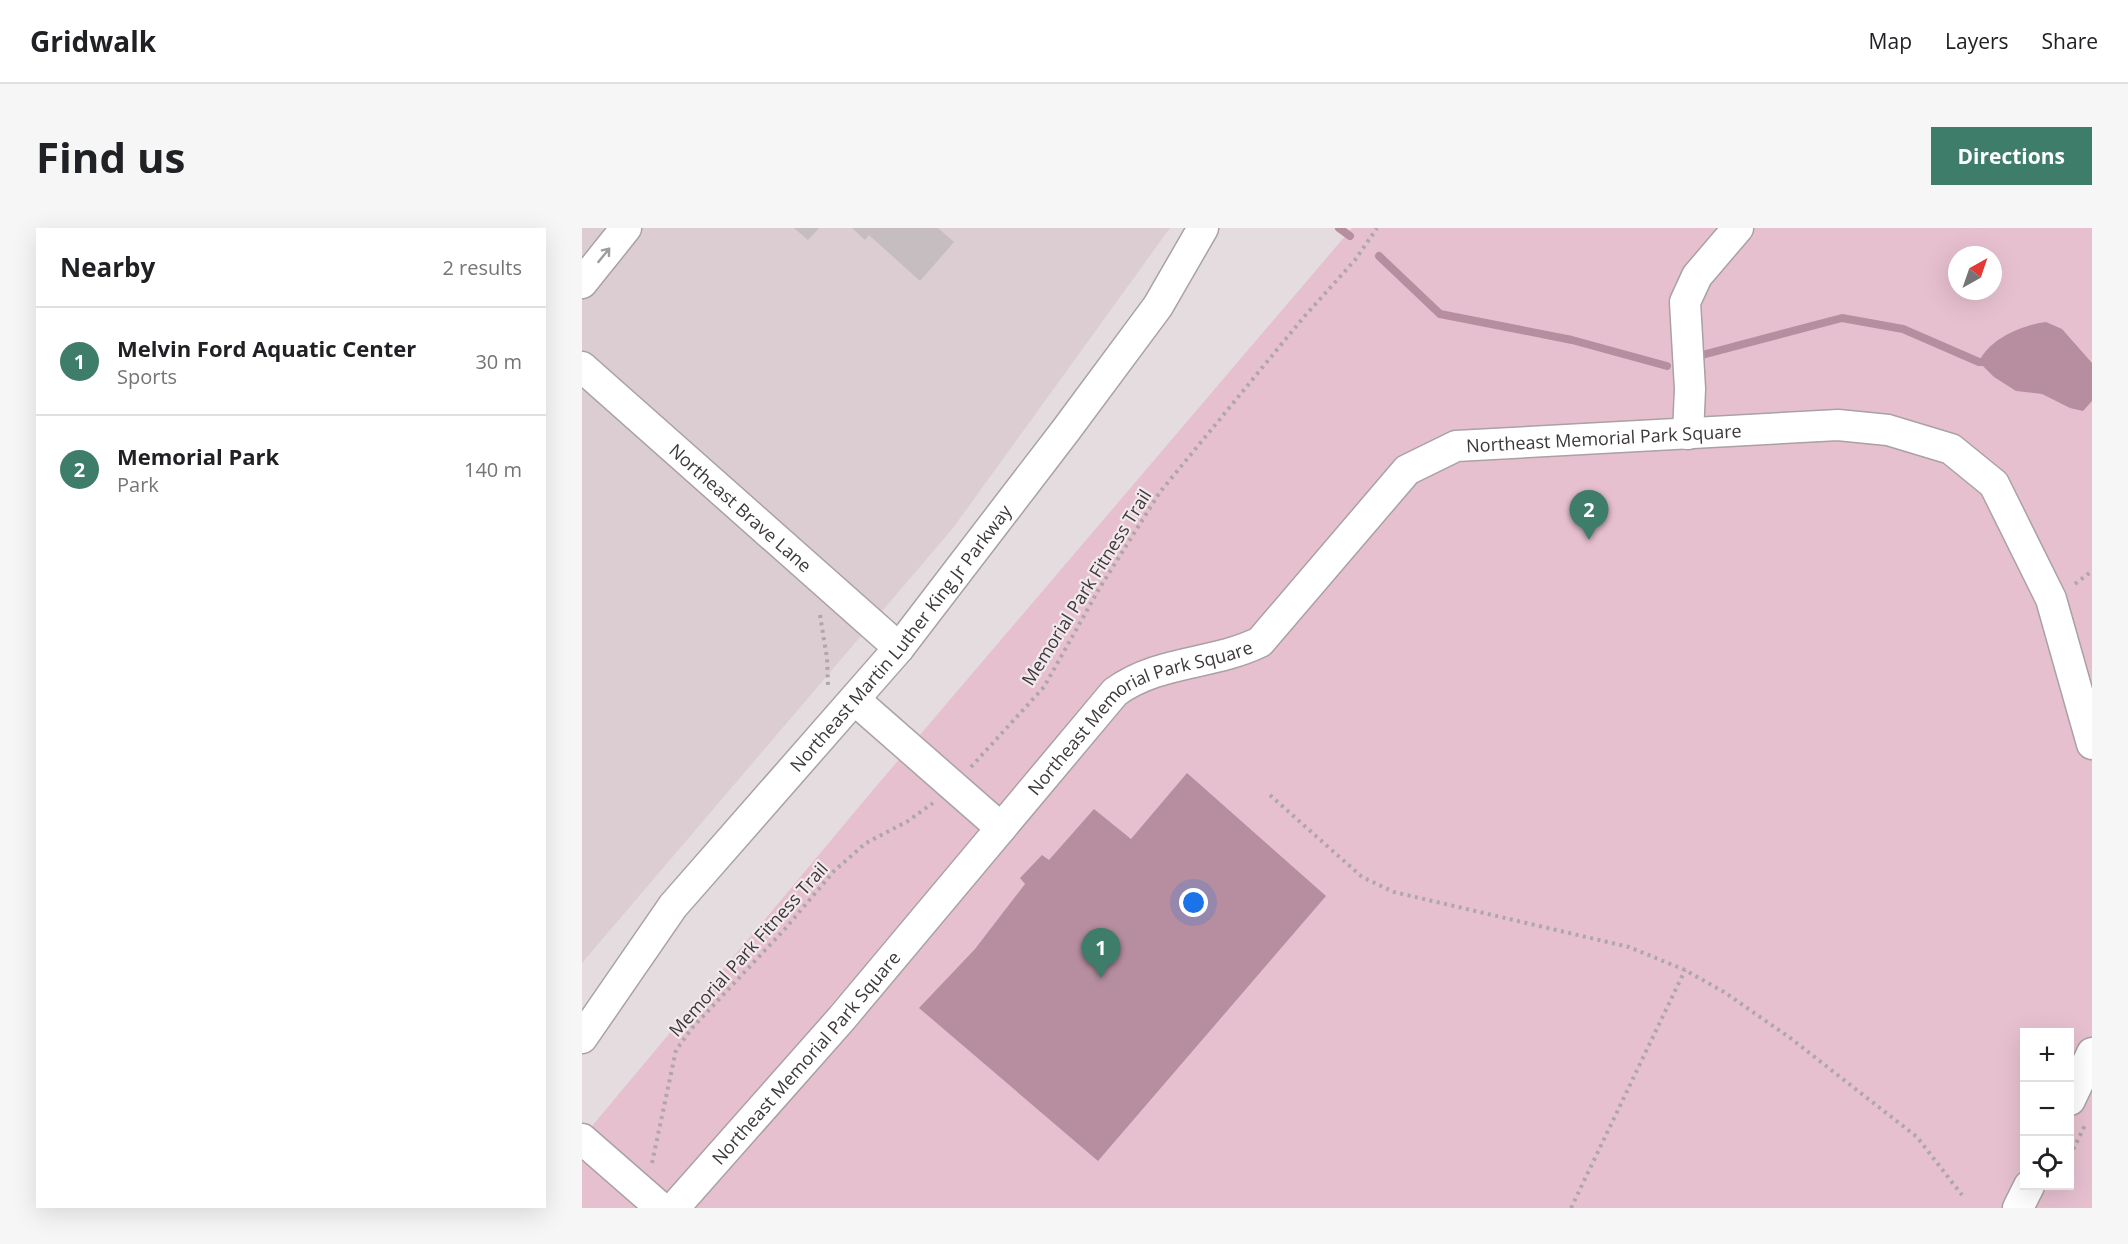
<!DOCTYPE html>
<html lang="en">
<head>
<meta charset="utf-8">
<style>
  body { margin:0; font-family:"Open Sans",sans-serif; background:#f6f6f6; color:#202124 }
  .controls { position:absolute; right:18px; bottom:18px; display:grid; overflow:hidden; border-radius:0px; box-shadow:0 6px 24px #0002 }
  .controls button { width:54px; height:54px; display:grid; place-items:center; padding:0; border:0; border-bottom:2px solid #e0e0e0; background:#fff; color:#202124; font:30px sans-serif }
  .compass { position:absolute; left:1366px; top:18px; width:54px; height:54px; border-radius:50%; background:#fff; box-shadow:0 6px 24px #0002; rotate:40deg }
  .you { position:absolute; left:612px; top:675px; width:21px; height:21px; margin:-15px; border:4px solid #fff; border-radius:50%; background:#1a73e8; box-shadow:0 0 0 9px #1a73e833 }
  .badge { display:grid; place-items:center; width:39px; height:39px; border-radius:50%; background:#3e7d6a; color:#fff; font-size:20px; font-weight:700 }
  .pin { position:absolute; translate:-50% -50px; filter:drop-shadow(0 2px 3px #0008) }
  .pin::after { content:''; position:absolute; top:32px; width:21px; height:18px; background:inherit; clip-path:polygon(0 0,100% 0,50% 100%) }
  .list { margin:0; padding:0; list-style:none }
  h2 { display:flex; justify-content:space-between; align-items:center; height:78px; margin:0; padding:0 24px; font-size:26px }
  h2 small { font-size:20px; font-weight:400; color:#757577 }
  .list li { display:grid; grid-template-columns:39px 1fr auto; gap:18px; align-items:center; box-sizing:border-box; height:108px; padding:0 24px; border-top:2px solid #e0e0e0 }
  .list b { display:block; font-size:22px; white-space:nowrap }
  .list p { margin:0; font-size:20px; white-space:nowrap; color:#757577 }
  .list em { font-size:20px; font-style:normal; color:#757577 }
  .icon { flex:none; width:33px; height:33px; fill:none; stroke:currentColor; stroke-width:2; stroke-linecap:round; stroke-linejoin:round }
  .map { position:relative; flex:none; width:1510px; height:980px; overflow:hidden; border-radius:0px }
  header { display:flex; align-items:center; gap:36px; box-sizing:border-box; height:84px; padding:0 30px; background:#fff; border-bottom:2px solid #e0e0e0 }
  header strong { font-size:28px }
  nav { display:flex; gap:33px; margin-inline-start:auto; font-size:21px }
  .intro { display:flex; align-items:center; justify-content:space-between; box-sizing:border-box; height:144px; padding:0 36px }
  h1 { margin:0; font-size:42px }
  .button { padding:15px 27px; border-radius:0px; background:#3e7d6a; color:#fff; font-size:21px; font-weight:700 }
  main { display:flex; gap:36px; padding:0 36px }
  aside { flex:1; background:#fff; border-radius:0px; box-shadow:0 6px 24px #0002 }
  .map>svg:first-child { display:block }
  .built { fill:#dccdd3 }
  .green { fill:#e7c0d0; fill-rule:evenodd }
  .water { fill:#b68e9f }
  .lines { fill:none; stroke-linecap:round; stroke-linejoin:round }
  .stream { stroke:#b68e9f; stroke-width:8 }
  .building { fill:#c5bdc0 }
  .minor-casing { stroke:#a9a1a4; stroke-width:33 }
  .path { stroke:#aea7aa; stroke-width:4; stroke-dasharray:3 4.5; stroke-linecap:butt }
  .minor { stroke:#fff; stroke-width:30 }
  .oneway { stroke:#9e9c9d }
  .labels { text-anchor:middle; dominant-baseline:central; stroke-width:4.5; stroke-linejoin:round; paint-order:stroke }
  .street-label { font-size:18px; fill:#3d393b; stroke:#f2e9ec }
</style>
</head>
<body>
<header>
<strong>Gridwalk</strong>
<nav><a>Map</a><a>Layers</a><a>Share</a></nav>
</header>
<div class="intro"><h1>Find us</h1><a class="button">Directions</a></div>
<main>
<aside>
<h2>Nearby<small>2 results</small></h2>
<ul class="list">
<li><span class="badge">1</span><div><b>Melvin Ford Aquatic Center</b><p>Sports</p></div><em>30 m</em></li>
<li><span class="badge">2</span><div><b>Memorial Park</b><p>Park</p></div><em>140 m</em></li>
</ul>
</aside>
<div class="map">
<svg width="1510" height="980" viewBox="0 0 1510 980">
  <rect width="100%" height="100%" fill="#e4dcdf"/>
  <path class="built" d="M0,0h588l-217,300 -371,435z"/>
  <path class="green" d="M770,0h740v980h-1510v-70l291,-348zM1375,27h36v36h-36zM1442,804h46v154h-46z"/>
  <path class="water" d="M1464,94l16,7 30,34v38l-9,10 -13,-3 -28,-14 -26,-3 -22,-14 -15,-15c10,-23 43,-37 67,-40z
    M605,545l139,123 -228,265 -179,-153 56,-59 50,-65 -5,-6 22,-23 7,5 45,-51 37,30z"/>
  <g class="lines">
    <path class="stream" d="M757,0l11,8
      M797,28l61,58 132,26 95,26
      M1120,127l140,-37 61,11 76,33h9"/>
  </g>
  <path class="building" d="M212,0h25l-11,12z
    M270,0h86l16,14 -34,39 -51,-46 -4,5z"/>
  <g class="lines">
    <g class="minor-casing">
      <g id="minor">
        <path d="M0,55l44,-55"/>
        <path id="s1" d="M0,139l317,281"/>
        <path d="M1106,206l2,-45 -5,-87 12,-26 41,-48"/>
        <path d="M273,472l146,128"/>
        <path id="s2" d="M0,810l91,-132 226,-258 167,-218 92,-124 45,-78"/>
        <path d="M1488,872l22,-47"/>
        <path d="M0,911l79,69"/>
        <path id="s3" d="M92,980l168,-190 273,-326c44,-32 98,-27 145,-50l147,-172 49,-24 382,-21 50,5 63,19 43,35 57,115 41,145"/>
        <path d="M1436,980l11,-22"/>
      </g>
    </g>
    <path class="path" d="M1493,356l17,-13
      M238,387l7,43 1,27
      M389,539l73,-80 55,-98 61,-97 143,-174 52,-58 22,-32
      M688,567l92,82 32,15 235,55 56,23 39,22 65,45 128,100 45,58
      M1488,928l16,-33
      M70,935l24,-113 17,-23 91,-97 50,-59 32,-28 42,-22 25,-18
      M989,980l114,-238"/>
    <use href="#minor" class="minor"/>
  </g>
  <defs><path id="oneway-shaft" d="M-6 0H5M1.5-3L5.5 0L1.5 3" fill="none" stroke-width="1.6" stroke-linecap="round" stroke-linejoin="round" transform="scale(1.5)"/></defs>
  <use class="oneway" href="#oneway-shaft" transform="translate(22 27) rotate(-51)"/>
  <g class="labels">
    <g class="street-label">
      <text stroke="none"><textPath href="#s3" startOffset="1262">Northeast Memorial Park Square</textPath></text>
      <text stroke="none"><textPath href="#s1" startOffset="212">Northeast Brave Lane</textPath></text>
      <text transform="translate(504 359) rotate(-58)">Memorial Park Fitness Trail</text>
      <text stroke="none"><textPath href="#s2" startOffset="512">Northeast Martin Luther King Jr Parkway</textPath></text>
      <text stroke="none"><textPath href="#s3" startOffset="686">Northeast Memorial Park Square</textPath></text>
      <text transform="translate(166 721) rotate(-48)">Memorial Park Fitness Trail</text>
      <text stroke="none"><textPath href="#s3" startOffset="200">Northeast Memorial Park Square</textPath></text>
    </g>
  </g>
</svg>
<div class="controls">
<button>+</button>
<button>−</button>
<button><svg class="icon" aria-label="locate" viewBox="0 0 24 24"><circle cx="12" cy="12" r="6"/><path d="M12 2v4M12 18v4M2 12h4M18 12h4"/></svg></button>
</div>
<svg class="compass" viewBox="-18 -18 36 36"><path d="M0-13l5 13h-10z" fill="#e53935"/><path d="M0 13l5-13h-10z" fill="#757577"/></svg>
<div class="you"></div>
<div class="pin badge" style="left:519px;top:750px">1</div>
<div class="pin badge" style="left:1007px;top:312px">2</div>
</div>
</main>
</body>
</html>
